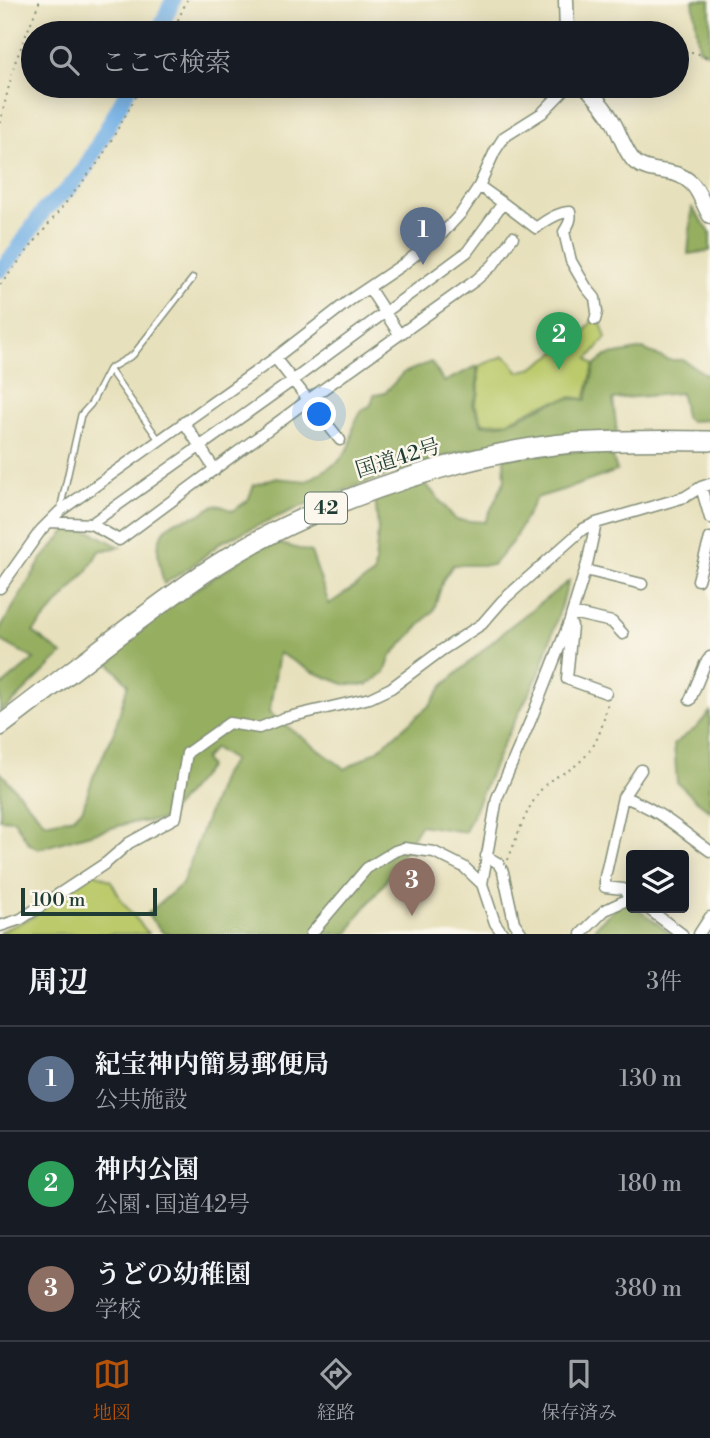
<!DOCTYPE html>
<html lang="ja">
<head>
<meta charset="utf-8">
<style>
  body { margin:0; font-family:"Libre Bodoni","Noto Serif JP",serif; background:#20242c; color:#f1f3f6 }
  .controls { position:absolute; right:21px; bottom:21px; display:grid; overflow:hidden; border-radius:7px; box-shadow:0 4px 18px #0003 }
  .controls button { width:63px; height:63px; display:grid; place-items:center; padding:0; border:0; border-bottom:2px solid #363941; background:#171b24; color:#f1f3f6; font:35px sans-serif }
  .scale { position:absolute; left:21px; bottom:18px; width:136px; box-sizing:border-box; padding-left:7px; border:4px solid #1f3d34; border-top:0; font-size:19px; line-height:24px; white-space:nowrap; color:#1f3d34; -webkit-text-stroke:5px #fbf7ec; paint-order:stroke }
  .you { position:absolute; left:320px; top:415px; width:24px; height:24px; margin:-18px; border:5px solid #fff; border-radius:50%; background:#1a73e8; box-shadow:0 0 0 10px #1a73e833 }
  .badge { display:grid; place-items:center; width:46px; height:46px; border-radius:50%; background:#b45309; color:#fff; font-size:23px; font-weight:700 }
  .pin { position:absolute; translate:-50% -58px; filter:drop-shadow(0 2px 4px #0008) }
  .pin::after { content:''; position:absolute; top:37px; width:24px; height:21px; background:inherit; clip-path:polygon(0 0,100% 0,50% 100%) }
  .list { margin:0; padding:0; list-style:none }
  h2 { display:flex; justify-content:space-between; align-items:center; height:91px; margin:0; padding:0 28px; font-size:30px }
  h2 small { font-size:23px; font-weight:400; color:#9ea1a6 }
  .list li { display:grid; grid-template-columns:46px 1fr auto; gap:21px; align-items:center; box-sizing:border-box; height:105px; padding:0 28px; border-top:2px solid #363941 }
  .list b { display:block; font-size:26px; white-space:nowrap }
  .list p { margin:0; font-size:23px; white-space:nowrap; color:#9ea1a6 }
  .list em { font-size:23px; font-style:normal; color:#9ea1a6 }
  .icon { flex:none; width:38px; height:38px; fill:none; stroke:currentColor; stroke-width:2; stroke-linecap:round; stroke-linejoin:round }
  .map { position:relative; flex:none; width:710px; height:934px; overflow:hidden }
  .search { position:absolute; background:#171b24; box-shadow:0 4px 18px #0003; left:21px; right:21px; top:21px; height:77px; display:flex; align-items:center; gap:18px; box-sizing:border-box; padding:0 24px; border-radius:38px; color:#9ea1a6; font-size:26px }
  .sheet { height:406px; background:#171b24 }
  nav { display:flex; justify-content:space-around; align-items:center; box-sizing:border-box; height:98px; border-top:2px solid #363941; background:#171b24; font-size:19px; color:#9ea1a6 }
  nav a { display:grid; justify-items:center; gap:4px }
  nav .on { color:#b45309 }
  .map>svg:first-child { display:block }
  .green { fill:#bcca6c; stroke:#6e8450; stroke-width:2 }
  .forest { fill:#95ae60; stroke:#5a764a; stroke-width:2 }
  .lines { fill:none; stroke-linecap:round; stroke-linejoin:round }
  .river { stroke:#71afe4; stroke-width:16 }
  .lane-casing { stroke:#838e78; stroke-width:8 }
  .street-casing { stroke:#838e78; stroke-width:13 }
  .secondary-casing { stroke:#838e78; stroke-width:17 }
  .highway-casing { stroke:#838e78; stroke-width:22 }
  .path { stroke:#838e78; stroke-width:2; stroke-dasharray:2 5; stroke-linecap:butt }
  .lane { stroke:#fff; stroke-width:5 }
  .street { stroke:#fff; stroke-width:10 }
  .secondary { stroke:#fff; stroke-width:14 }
  .highway { stroke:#fff; stroke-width:19 }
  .labels { text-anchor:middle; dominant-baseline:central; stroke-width:5; stroke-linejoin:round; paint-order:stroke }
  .shield { fill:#fbf7ec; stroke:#61756b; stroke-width:2 }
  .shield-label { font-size:19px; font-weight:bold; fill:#1f3d34 }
  .street-label { font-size:21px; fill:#1f3d34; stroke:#fbf7ec }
</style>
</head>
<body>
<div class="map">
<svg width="710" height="934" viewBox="0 0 710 934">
  <rect width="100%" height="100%" fill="#fbf7ec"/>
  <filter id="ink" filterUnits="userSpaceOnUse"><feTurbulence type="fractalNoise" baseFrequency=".0143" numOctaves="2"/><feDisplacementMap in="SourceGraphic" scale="14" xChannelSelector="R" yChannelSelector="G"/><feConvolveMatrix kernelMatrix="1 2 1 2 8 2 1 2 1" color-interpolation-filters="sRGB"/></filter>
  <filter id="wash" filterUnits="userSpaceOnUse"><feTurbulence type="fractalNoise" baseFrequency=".00686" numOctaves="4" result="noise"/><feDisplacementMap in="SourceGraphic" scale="28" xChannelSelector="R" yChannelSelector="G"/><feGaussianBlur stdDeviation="1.57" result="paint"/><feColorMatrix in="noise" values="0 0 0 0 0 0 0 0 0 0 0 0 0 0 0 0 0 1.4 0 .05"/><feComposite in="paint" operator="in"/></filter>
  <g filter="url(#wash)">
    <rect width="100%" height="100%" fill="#e7e0bc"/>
    <path class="green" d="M593,319l7,1 6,18 -18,21 6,6 -9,34 -13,-2 -31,8 -34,17 -24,1 -8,-19 4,-11v-27l25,-10 8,6 6,10 15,-4 29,-20 7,3 11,-11z
      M88,869l23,12 12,22 26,31h-149v-2l33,-15z"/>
    <path class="forest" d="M693,0h17v54l-11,-5z
      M692,208l18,24v19l-22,3z
      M643,349l25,11h15l27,17v43l-21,1 -4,-4 -4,-24 -68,6 4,34 -112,10 -56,12 -84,28 -63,23 -81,36 -25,21 -32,21c-6,-24 -14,-50 13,-63 7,-3 15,-3 21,-6 17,-9 15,-14 35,-4l15,-11 6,-15 20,-7 33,3 31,-19 12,-16 4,-22 8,-14 9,-5 3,-10 11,-2 18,-20 28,-11 13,20 33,-16 1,27 -5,11 9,21c8,-1 16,0 23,-2 29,-8 48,-30 81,-23l9,-35 11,-9z
      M610,448l7,23 -45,16 -36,11 -23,43 -20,24h-40l-10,15 -9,30 -43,46 -6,17 -18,12 -23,-1 -33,-13 -32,-18 -10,60 76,56 33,-19 52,-45 13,-19 65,-58 61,-47 -29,91 -37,72 -38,88 -45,-7 -36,59 -26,32 -10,18h-184l-17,-20 35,-30 41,-110 10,-14 -19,-12 -10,11 5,8 -45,53 -35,3 -91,26 -10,-6 -14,-23 -14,-1v-47l45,51 29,-6 9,-9 10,-31 21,-45 14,-48 -25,-28 64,-48 103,-67 41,11 18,52 45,-30 4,-44 -3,-36 51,-10 30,36 29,2 20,-42 -1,-22z
      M68,529l24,3 28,15 -21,4 -11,19 -55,62 29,22 -48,47 -14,11v-26l3,-1 31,-26 -34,-19v-11l42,-70z
      M710,712v99l-13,-10 -20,-19 -3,-38 22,-16z
      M620,904h11v4h6l34,26h-80l8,-11z"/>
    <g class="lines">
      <path class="river" d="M158,33l15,-33
        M0,270l16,-18 28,-42 24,-21 16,-19 46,-84"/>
    </g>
  </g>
  <g filter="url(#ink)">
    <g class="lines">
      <g class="lane-casing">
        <path id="lane" d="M109,369l50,71
          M60,510l21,-95 10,-11 18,-35 24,-14 60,-77"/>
      </g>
      <g class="street-casing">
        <path id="street" d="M503,203l33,25c9,-7 22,-16 34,-16 2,8 -2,13 -6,20l7,29 15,26 9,11 2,14 -2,8
          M369,288l30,46
          M275,358l65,82
          M184,422l31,48
          M701,487l9,31
          M50,522l41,2 201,-143 175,-129 36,-49 -24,-17
          M91,524l28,16 189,-140 168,-120 17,-15 20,-28
          M585,570l57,14
          M698,580l12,-42
          M0,588l41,-58 19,-19 215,-153 75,-58 55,-37 37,-29 20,-22 17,-26 16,-35 9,-14 38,-24 26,-27
          M572,613l40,9 11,12
          M572,626l-5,53 39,14
          M690,700l15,-36 5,-7
          M623,797c33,10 60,35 87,54
          M486,856l12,7 5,9 11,50 8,12
          M630,898l-7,-9 -18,-2v-10l18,-80 18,-27
          M647,908l35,26
          M0,926l21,-7 85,-56 23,-20 47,-26 11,-64 42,-30 30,5 25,-10 86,-20 21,-10 51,-38 40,-26 20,-23 81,-72 13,-6 89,-26 16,-10 9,-3
          M311,934l56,-66 28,-17 9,-3 30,4 30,15 18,17
          M503,934l-8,-11 -13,-39 15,-86 35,-81 38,-97 17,-56 9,-41
          M581,934l24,-24 26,-12
          M699,934l11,-17"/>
      </g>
      <g class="secondary-casing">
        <path id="secondary" d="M566,0l1,33
          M585,86c10,11 20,21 27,34 7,11 14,35 24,43 16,12 40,4 55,20 9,8 12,22 19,33"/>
      </g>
      <g class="highway-casing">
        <path id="highway" d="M0,726c68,-51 134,-105 204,-153 73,-49 154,-81 237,-105 43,-12 87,-21 131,-25 46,-3 92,-3 138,-2"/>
      </g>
      <path class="path" d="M172,33l15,-33
        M677,53l16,-1 17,6
        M0,123l14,-58 26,-65
        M0,285l100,-125 42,-74
        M508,860c10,-26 18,-52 36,-74 7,-8 19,-12 28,-18 24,-17 30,-38 36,-66"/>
      <use href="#lane" class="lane"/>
      <use href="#street" class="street"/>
      <use href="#secondary" class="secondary"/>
      <use href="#highway" class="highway"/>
    </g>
  </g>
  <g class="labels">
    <rect class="shield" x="305" y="492.5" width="42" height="31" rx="5"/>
    <g class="shield-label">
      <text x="326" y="508">42</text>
    </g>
    <g class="street-label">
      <text transform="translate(398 459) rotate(-17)">国道42号</text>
    </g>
  </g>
</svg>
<div class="controls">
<button><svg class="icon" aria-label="layers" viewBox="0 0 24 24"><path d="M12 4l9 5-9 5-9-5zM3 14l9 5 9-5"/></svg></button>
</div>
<div class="scale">100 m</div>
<div class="you"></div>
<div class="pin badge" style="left:423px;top:265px;background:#5c6f8a">1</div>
<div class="pin badge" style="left:559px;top:370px;background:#2e9e5b">2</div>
<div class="pin badge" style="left:412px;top:916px;background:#8d6e63">3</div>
<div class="search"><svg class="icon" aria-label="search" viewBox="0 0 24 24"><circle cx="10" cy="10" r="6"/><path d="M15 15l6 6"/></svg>ここで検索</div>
</div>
<section class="sheet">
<h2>周辺<small>3件</small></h2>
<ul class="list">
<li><span class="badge" style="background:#5c6f8a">1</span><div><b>紀宝神内簡易郵便局</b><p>公共施設</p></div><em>130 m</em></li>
<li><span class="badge" style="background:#2e9e5b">2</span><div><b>神内公園</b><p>公園 · 国道42号</p></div><em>180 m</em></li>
<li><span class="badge" style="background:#8d6e63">3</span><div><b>うどの幼稚園</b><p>学校</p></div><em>380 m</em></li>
</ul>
</section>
<nav>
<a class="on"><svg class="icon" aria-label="map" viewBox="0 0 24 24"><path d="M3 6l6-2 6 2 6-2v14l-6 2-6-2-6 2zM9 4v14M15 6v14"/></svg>地図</a>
<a><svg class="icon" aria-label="directions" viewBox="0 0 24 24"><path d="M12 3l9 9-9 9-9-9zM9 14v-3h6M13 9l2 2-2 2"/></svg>経路</a>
<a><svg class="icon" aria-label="saved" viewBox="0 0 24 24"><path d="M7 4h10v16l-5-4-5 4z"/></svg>保存済み</a>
</nav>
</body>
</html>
